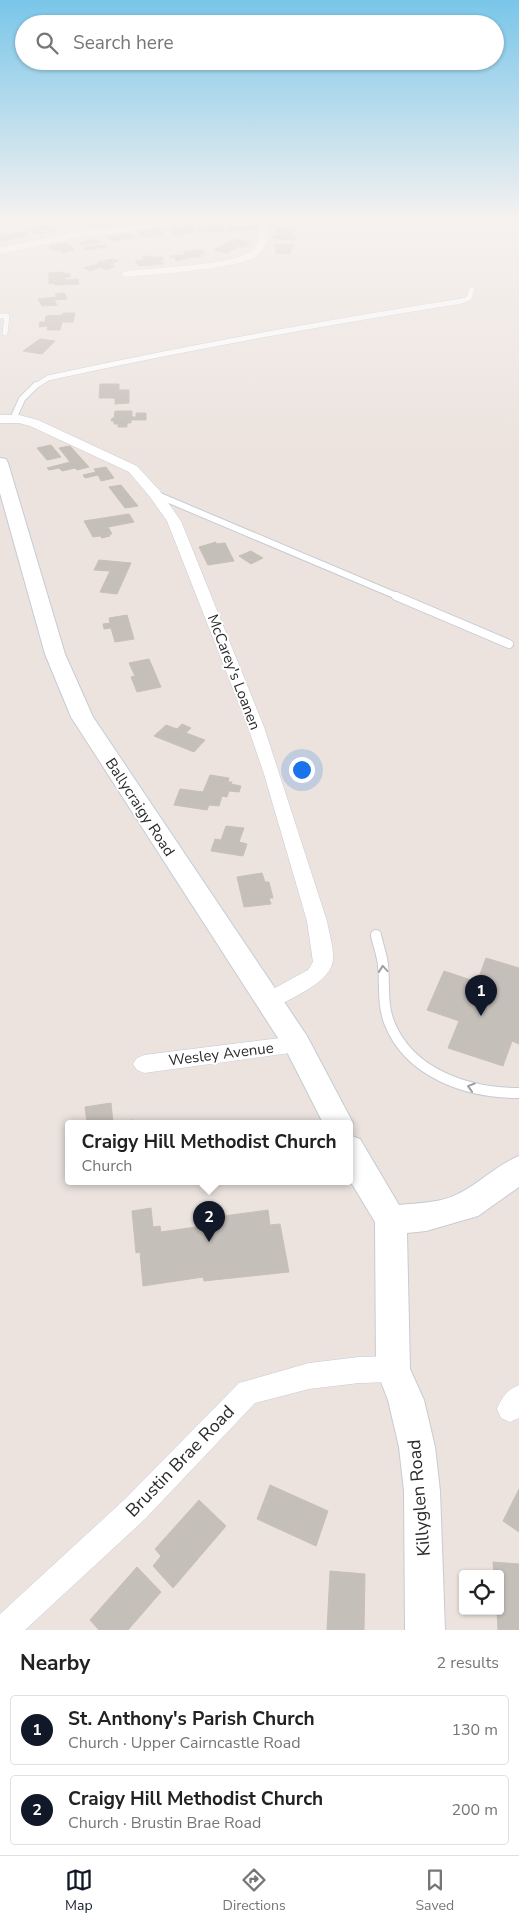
<!DOCTYPE html>
<html lang="en">
<head>
<meta charset="utf-8">
<style>
  body { margin:0; font-family:"Nunito Sans",sans-serif; background:#f6f6f6; color:#222 }
  .controls { position:absolute; right:15px; bottom:15px; display:grid; overflow:hidden; border-radius:5px; box-shadow:0 1px 4px #0004 }
  .controls button { width:45px; height:45px; display:grid; place-items:center; padding:0; border:0; border-bottom:1px solid #e0e0e0; background:#fff; color:#222; font:25px sans-serif }
  .you { position:absolute; left:301px; top:769px; width:18px; height:18px; margin:-12px; border:4px solid #fff; border-radius:50%; background:#1a73e8; box-shadow:0 0 0 8px #1a73e833 }
  .badge { display:grid; place-items:center; width:32px; height:32px; border-radius:50%; background:#111827; color:#fff; font-size:16px; font-weight:700 }
  .pin { position:absolute; translate:-50% -41px; filter:drop-shadow(0 1px 2px #0008) }
  .pin::after { content:''; position:absolute; top:26px; width:18px; height:15px; background:inherit; clip-path:polygon(0 0,100% 0,50% 100%) }
  .popup { position:absolute; left:65px; top:1120px; width:288px; height:65px; box-sizing:border-box; display:grid; place-content:center; border-radius:5px; background:#fff; filter:drop-shadow(0 1px 4px #0005); font-size:16px; white-space:nowrap; color:#767676 }
  .popup b { font-size:19px; color:#222 }
  .popup::after { content:''; position:absolute; left:50%; top:100%; margin-left:-10px; border:10px solid transparent; border-top-color:#fff }
  .list { margin:0; padding:0; list-style:none }
  h2 { display:flex; justify-content:space-between; align-items:center; height:65px; margin:0; padding:0 20px; font-size:21px }
  h2 small { font-size:16px; font-weight:400; color:#767676 }
  .list li { display:grid; grid-template-columns:32px 1fr auto; gap:15px; align-items:center; box-sizing:border-box; height:70px; margin:0 10px 10px; padding:0 10px; border:1px solid #e0e0e0; border-radius:5px }
  .list b { display:block; font-size:19px; white-space:nowrap }
  .list p { margin:0; font-size:16px; white-space:nowrap; color:#767676 }
  .list em { font-size:16px; font-style:normal; color:#767676 }
  .icon { flex:none; width:28px; height:28px; fill:none; stroke:currentColor; stroke-width:2; stroke-linecap:round; stroke-linejoin:round }
  .map { position:relative; flex:none; width:519px; height:1630px; overflow:hidden }
  .search { position:absolute; background:#fff; box-shadow:0 1px 4px #0004; left:15px; right:15px; top:15px; height:55px; display:flex; align-items:center; gap:12px; box-sizing:border-box; padding:0 18px; border-radius:28px; color:#767676; font-size:19px }
  .sheet { height:225px; background:#fff }
  nav { display:flex; justify-content:space-around; align-items:center; box-sizing:border-box; height:70px; border-top:1px solid #e0e0e0; background:#fff; font-size:14px; color:#767676 }
  nav a { display:grid; justify-items:center; gap:2px }
  nav .on { color:#111827 }
  .map>svg:first-child { display:block }
  .building { fill:#c5bfb9; stroke:#c8bfb7 }
  .lines { fill:none; stroke-linecap:round; stroke-linejoin:round }
  .lane-far3-casing { stroke:#c6cbd4; stroke-width:6 }
  .lane-far2-casing { stroke:#c6cbd4; stroke-width:8 }
  .lane-far1-casing { stroke:#c6cbd4; stroke-width:10 }
  .lane-casing { stroke:#c6cbd4; stroke-width:12 }
  .street-casing { stroke:#c6cbd4; stroke-width:1 }
  .secondary-casing { stroke:#c6cbd4; stroke-width:2 }
  .lane-far3 { stroke:#fff; stroke-width:5 }
  .lane-far2 { stroke:#fff; stroke-width:6 }
  .lane-far1 { stroke:#fff; stroke-width:8 }
  .lane { stroke:#fff; stroke-width:10 }
  .street { fill:#fff; fill-rule:evenodd }
  .secondary { fill:#fff; fill-rule:evenodd }
  .oneway { stroke:#a0a0a0 }
  .labels { text-anchor:middle; dominant-baseline:central; stroke-width:4; stroke-linejoin:round; paint-order:stroke }
  .street-label { font-size:15px; fill:#2b2b2b; stroke:#fff }
  .near-street-label { font-size:18px; fill:#2b2b2b; stroke:#fff }
</style>
</head>
<body>
<div class="map">
<svg width="519" height="1630" viewBox="0 0 519 1630">
  <rect width="100%" height="100%" fill="#ece3de"/>
  <path class="building" d="M50,225l7,6 -7,1 -3,-3 -7,2 2,2 -7,1 -6,-5z
    M256,225l1,5 -28,1 -1,-5z
    M190,226l5,7 -22,2 -3,-4 4,-1 -2,-2z
    M223,226l2,5 -25,1 -1,-5z
    M278,228l16,1 -2,7h4l-1,4 -23,-2 2,-3h3z
    M159,229l5,5 -21,3 -4,-5z
    M23,232l6,3 -26,6 -3,-2v-2z
    M130,233l5,5 -23,3 -4,-4z
    M97,239l3,3 -19,3 -2,-3z
    M235,239l15,4 -7,4 -5,-1 -10,7 -14,-3z
    M66,243l9,7 -12,3 -4,-3 -6,1 -4,-5z
    M274,244l19,1 -3,9 -15,-1 2,-6 -4,-1z
    M105,245l2,2 -21,3 -2,-3z
    M202,250l2,4h-5l1,3h-7l-17,4 -2,-4 -3,1 -1,-2 15,-1 -1,-3 5,-1z
    M152,256l2,2 8,-1 2,3h-4l3,4 -24,2 -4,-5 10,-1 -3,-3z
    M113,259l6,2 -8,3 4,2 -8,4 -6,-3 -11,4 -6,-3 16,-5 -3,-1z
    M64,272l1,2h5v3h-5v3l13,-1 1,5 -24,1 -1,-2 -5,1v-11z
    M64,293l3,6 -13,1 3,5 -15,1 -4,-7 19,-2 -2,-3z
    M63,313h12l-2,9h-11l-2,8h-13l1,-4 -9,1 1,-5h5l1,-6 16,-1z
    M40,339l15,2 -13,13 -19,-3z
    M100,384h19v6h10v13l-14,1v-6h-16z
    M115,411h17v6h4v-4h10v7h-15v3h-4v4h-9v-3h-4v-3h-3l1,-3h2z
    M51,445l10,12 -14,3 -10,-12z
    M70,446l19,21 -12,3 -2,-2 -13,3 -3,-3 -10,2 -2,-2 23,-6 -11,-14z
    M106,467l8,11 -13,3 -3,-6 -13,3 -2,-3 13,-3 -2,-3z
    M121,485l17,21 -13,2 -16,-21z
    M129,514l5,8 -26,5 4,7h-3l1,2 -8,2 -2,-2 -7,1 -9,-16z
    M216,542v2l9,-1 9,18 -26,4 -9,-18z
    M251,551l12,7 -12,6 -12,-8z
    M99,560l32,3 -14,31 -17,-2 10,-21 -16,-1z
    M127,615l7,24 -19,3 -4,-14 -7,1 -1,-5 7,-1 -1,-5z
    M149,659l12,28 -24,5 -6,-15 4,-1 -6,-13z
    M182,724l9,4 -5,5 19,7 -11,12 -40,-16 12,-11 11,4z
    M210,775l19,3 -1,4h4l-1,2 10,2 -2,6 -10,-1 -2,6 -5,-1 -3,10 -10,-1 -2,5 -33,-5 6,-16 23,3z
    M226,826l18,2 -5,14 8,2 -4,12 -32,-5 4,-12 6,1z
    M262,873l3,9h4l4,16h-4l2,6 -27,3 -7,-30z
    M486,958l33,10v76l-7,-3 -9,25 -55,-18 11,-27 -32,-11 17,-39 33,11z
    M111,1103l2,20 20,-3 1,3h-47l-2,-16z
    M151,1208l2,19 7,-1 1,6 49,-7 -1,-7 59,-8 2,15 10,-1 9,48 -85,9 -1,-4 -60,9 -3,-34 -4,1 -4,-42z
    M270,1485l58,26 -12,35 -59,-27z
    M519,1489v43l-16,-11z
    M199,1500l27,26 -53,62 -20,-22 8,-10 -6,-7z
    M493,1562l26,2v66h-21l-1,-19h3v-37h-6z
    M137,1567l24,25 -33,38h-29l-9,-10z
    M330,1571l35,3 -1,56h-37z"/>
  <g class="lines">
    <g class="lane-far3-casing">
      <path id="lane-far3" d="M0,316h7l-2,17
        M34,387l14,-9c137,-30 275,-55 414,-77l7,-3 3,-9"/>
    </g>
    <g class="lane-far2-casing">
      <path id="lane-far2" d="M13,419l9,-20 14,-14
        M155,494l244,103"/>
    </g>
    <g class="lane-far1-casing">
      <path id="lane-far1" d="M396,596l113,48"/>
    </g>
    <g class="lane-casing">
      <path id="lane" d="M376,935c2,10 6,20 7,30 2,19 -1,39 6,57 20,52 79,71 130,71"/>
    </g>
    <g class="street-casing">
      <path id="street" d="M175,220h27l-4,3 -124,15 -74,16v-6l74,-16z
        M258,220h8c5,10 1,28 -8,35 -17,14 -106,19 -132,22l-5,-3 5,-3c27,-3 104,-6 124,-19 9,-5 11,-23 8,-32z
        M0,415h19l19,5 99,46 23,25 21,30 83,206 63,194c2,12 7,27 6,39 -2,22 -40,37 -57,47l-7,2 -7,-2 -3,-6 3,-6 46,-25 5,-8 -6,-41 -43,-147 -16,-47 -81,-206 -17,-24 -21,-25 -99,-46 -11,-3h-19z
        M297,1036l7,2 3,6 -3,6 -7,2 -153,21 -7,-3 -4,-6 4,-6 7,-3z
        M393,1356l9,4 4,9 -4,9 -9,4 -34,1 -50,6 -54,14 -110,116 -120,111h-25v-16l125,-115 114,-116 70,-20 50,-6z
        M519,1385v33l-9,4 -9,-4 -4,-9c5,-12 10,-19 22,-24z"/>
    </g>
    <g class="secondary-casing">
      <path id="secondary" d="M0,458l6,1 2,4 57,191 28,63 214,319 46,87 -4,8v-8h-26l-36,-71 -216,-335 -26,-63 -45,-161z
        M349,1135l11,4 39,66c19,-2 43,-2 61,-12 21,-11 37,-28 59,-37v31l-41,29 -52,15 -19,2 3,136 14,31 11,47 5,44 5,139h-40l-1,-139 -5,-44 -11,-47 -12,-31 -1,-147 -26,-43z"/>
    </g>
    <use href="#lane-far3" class="lane-far3"/>
    <use href="#lane-far2" class="lane-far2"/>
    <use href="#lane-far1" class="lane-far1"/>
    <use href="#lane" class="lane"/>
    <use href="#street" class="street"/>
    <use href="#secondary" class="secondary"/>
  </g>
  <defs><path id="oneway-chevron" d="M-2-3.5L2.5 0L-2 3.5" fill="none" stroke-width="1.6" stroke-linecap="round" stroke-linejoin="round" transform="scale(1.25)"/></defs>
  <g class="oneway">
    <use href="#oneway-chevron" transform="translate(383 969) rotate(-95)"/>
    <use href="#oneway-chevron" transform="translate(471 1087) rotate(-163)"/>
  </g>
  <linearGradient id="sky" x2="0" y2="1"><stop stop-color="#79c6e9"/><stop offset="0.49" stop-color="#f6f2f0"/><stop offset="1" stop-color="#f6f2f0" stop-opacity="0"/></linearGradient>
  <rect width="519" height="448" fill="url(#sky)"/>
  <g class="labels">
    <g class="street-label">
      <text transform="translate(234 672) rotate(69)">McCarey's Loanen</text>
      <text transform="translate(140 807) rotate(57)">Ballycraigy Road</text>
      <text transform="translate(221 1054) rotate(-7)">Wesley Avenue</text>
    </g>
    <g class="near-street-label">
      <text transform="translate(180 1461) rotate(-46)">Brustin Brae Road</text>
      <text transform="translate(419 1498) rotate(-95)">Killyglen Road</text>
    </g>
  </g>
</svg>
<div class="controls">
<button><svg class="icon" aria-label="locate" viewBox="0 0 24 24"><circle cx="12" cy="12" r="6"/><path d="M12 2v4M12 18v4M2 12h4M18 12h4"/></svg></button>
</div>
<div class="you"></div>
<div class="pin badge" style="left:481px;top:1016px">1</div>
<div class="pin badge" style="left:209px;top:1242px">2</div>
<div class="popup"><b>Craigy Hill Methodist Church</b>Church</div>
<div class="search"><svg class="icon" aria-label="search" viewBox="0 0 24 24"><circle cx="10" cy="10" r="6"/><path d="M15 15l6 6"/></svg>Search here</div>
</div>
<section class="sheet">
<h2>Nearby<small>2 results</small></h2>
<ul class="list">
<li><span class="badge">1</span><div><b>St. Anthony's Parish Church</b><p>Church · Upper Cairncastle Road</p></div><em>130 m</em></li>
<li><span class="badge">2</span><div><b>Craigy Hill Methodist Church</b><p>Church · Brustin Brae Road</p></div><em>200 m</em></li>
</ul>
</section>
<nav>
<a class="on"><svg class="icon" aria-label="map" viewBox="0 0 24 24"><path d="M3 6l6-2 6 2 6-2v14l-6 2-6-2-6 2zM9 4v14M15 6v14"/></svg>Map</a>
<a><svg class="icon" aria-label="directions" viewBox="0 0 24 24"><path d="M12 3l9 9-9 9-9-9zM9 14v-3h6M13 9l2 2-2 2"/></svg>Directions</a>
<a><svg class="icon" aria-label="saved" viewBox="0 0 24 24"><path d="M7 4h10v16l-5-4-5 4z"/></svg>Saved</a>
</nav>
</body>
</html>
